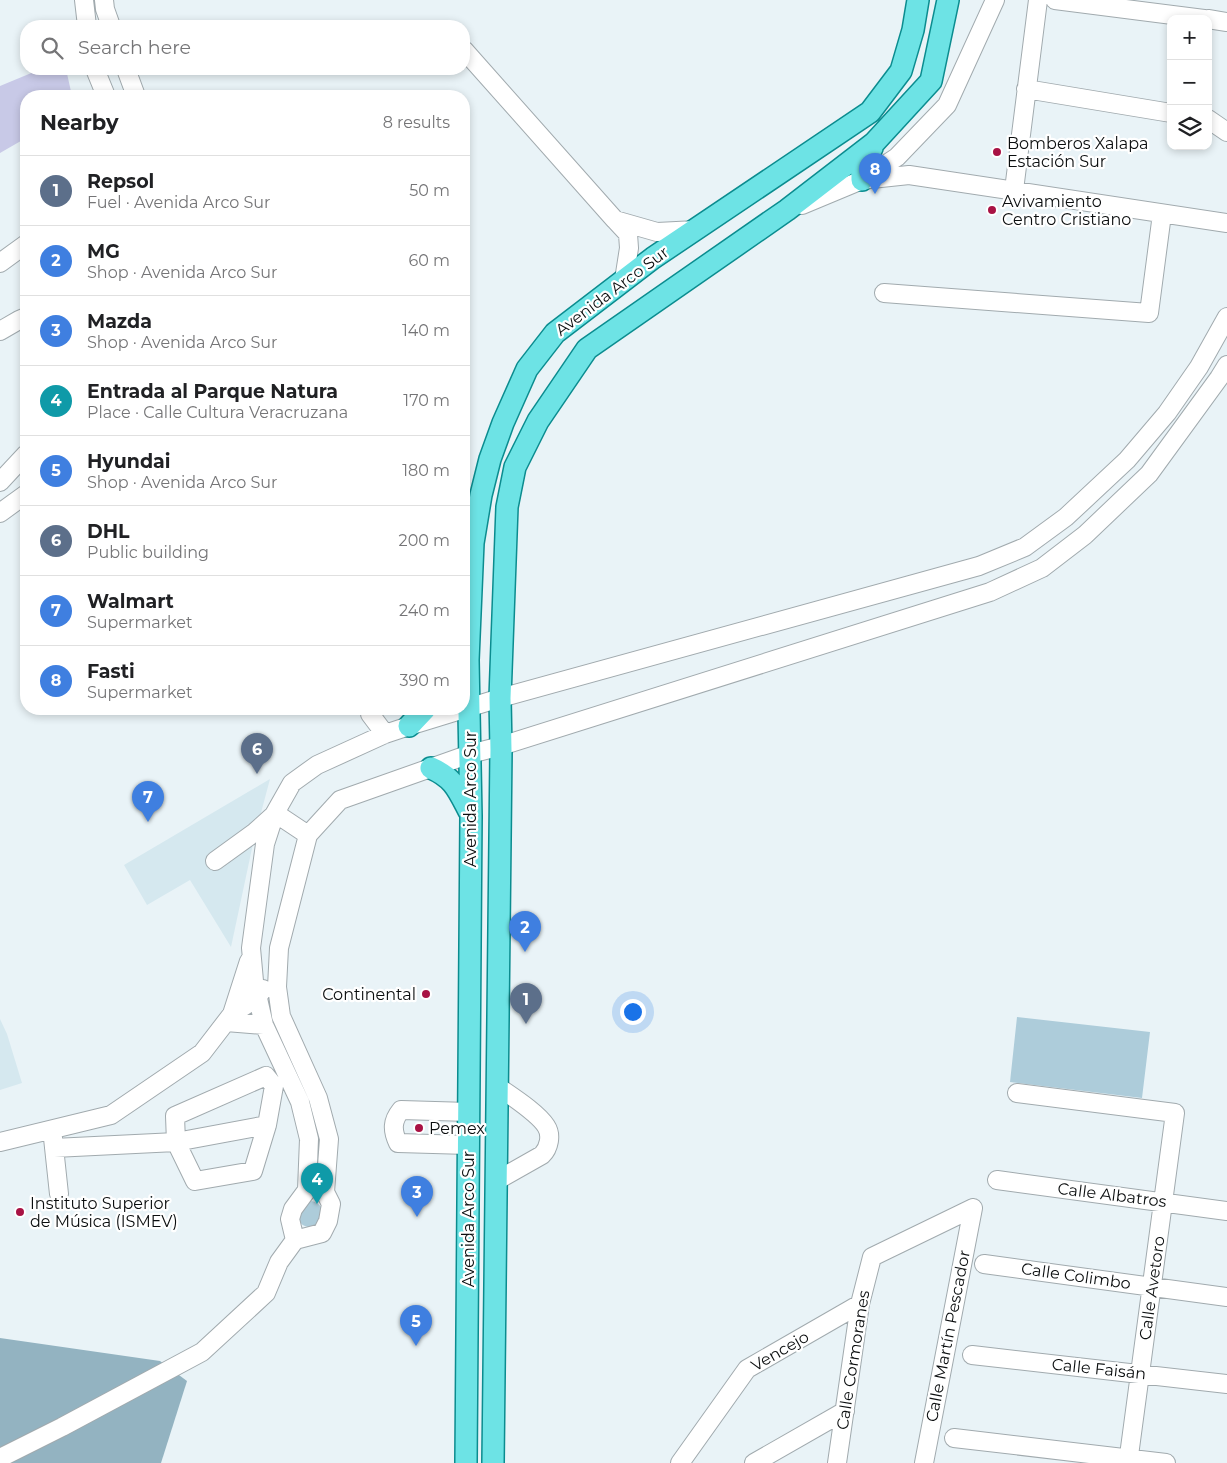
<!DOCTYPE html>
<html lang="en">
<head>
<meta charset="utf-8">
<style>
  body { margin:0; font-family:Montserrat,sans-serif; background:#f2f2f2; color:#202124 }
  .controls { position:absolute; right:15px; top:15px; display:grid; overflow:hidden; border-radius:10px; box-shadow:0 2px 8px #0003 }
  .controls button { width:45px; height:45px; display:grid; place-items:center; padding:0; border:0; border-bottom:1px solid #e0e0e0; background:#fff; color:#202124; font:25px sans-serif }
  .you { position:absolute; left:632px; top:1011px; width:18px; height:18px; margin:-12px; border:4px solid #fff; border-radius:50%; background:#1a73e8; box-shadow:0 0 0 8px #1a73e833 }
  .badge { display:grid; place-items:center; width:32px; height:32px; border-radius:50%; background:#a81244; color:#fff; font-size:16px; font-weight:700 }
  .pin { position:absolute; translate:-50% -41px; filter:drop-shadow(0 1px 2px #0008) }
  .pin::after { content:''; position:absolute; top:26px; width:18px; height:15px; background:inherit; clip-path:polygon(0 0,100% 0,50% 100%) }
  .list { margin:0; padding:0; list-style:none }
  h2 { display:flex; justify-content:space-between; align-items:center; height:65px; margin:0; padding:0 20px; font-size:21px }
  h2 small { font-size:16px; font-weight:400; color:#757577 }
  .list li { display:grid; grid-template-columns:32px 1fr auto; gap:15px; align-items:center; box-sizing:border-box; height:70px; padding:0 20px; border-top:1px solid #e0e0e0 }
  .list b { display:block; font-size:19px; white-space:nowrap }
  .list p { margin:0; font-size:16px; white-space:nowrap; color:#757577 }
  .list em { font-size:16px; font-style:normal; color:#757577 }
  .icon { flex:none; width:28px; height:28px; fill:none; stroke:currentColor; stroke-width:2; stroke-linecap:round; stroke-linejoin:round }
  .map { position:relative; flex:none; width:1227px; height:1463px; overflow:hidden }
  .search { position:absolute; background:#fff; box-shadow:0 2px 8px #0003; left:20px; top:20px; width:450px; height:55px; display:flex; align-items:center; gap:12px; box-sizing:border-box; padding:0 18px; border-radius:20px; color:#757577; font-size:19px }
  .panel { position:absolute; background:#fff; box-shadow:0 2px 8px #0003; left:20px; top:90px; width:450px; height:625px; border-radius:20px }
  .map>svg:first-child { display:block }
  .built { fill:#d5e8ef }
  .green { fill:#adccda }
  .forest { fill:#93b3c1 }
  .water { fill:#c8c9e7 }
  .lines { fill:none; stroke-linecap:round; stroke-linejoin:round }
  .minor-casing { stroke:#a1aaae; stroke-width:20 }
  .major-casing { stroke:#0b8c8f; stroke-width:24 }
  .minor { stroke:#fff; stroke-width:18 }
  .major { stroke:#6de3e5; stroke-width:21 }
  .poi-dot { fill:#a81244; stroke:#fff; stroke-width:2 }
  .labels { text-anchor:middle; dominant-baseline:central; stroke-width:4.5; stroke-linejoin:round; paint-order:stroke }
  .poi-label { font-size:16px; fill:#0a0d0e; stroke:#fff; text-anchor:start }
  .street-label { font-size:16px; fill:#0a0d0e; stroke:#fff }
</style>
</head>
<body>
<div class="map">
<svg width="1227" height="1463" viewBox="0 0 1227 1463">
  <rect width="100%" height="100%" fill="#e9f3f7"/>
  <path class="built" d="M270,779l-16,60 -23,108 -41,-67 -43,25 -23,-40z
    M0,1019l7,15 15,49 -22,7z"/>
  <path class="green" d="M1017,1017l133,15 -8,66 -132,-16z
    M297 1214a13 13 0 1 1 26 0a13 13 0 1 1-26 0Z"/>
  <path class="forest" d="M0,1338l160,23 27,20 -26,82h-161z"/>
  <path class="water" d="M41,69h25l6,27h-46v42l-26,15v-67z"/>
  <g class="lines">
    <g class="minor-casing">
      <path id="minor" d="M84,0l3,26
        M104,0l1,9 6,17
        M1055,0l149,19
        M1208,19l19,3
        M464,50l151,170
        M95,69l11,27
        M126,69l10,27
        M1026,89l145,24
        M1208,119l19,13
        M862,180l47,-5 318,48
        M1014,190l24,-190
        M802,205l60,-25 35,-23 50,-52 48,-105
        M0,263l26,-19
        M624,280l5,-32 -1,-14 -13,-14 42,12 39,-2
        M884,293l265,20 13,-99
        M0,331l19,-11 7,-3
        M0,482l26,-28
        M0,513l26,-19
        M370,714l15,20
        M275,813l33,22
        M215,861l40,-29 20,-18
        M232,1014l17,-53
        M226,1022l38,3
        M1017,1093l158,20 -47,350
        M53,1138l6,56
        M0,1142l111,-27 91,-62 30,-39 25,-16 6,-9
        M468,1145l-70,-2c-6,-13 -6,-22 3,-33l68,2
        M54,1148l122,-6 -1,-26 91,-40 8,10 -7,39 -14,46 -58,10 -19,-39 91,-17
        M997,1180l230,31
        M496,1181l46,-26c7,-7 10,-20 4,-29 -9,-14 -35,-30 -49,-40
        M295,1240l-5,-21 3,-10 14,-19 2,-51 -9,-37 -36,-77 -10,-44 -3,-33 14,-104 10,-31 17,-30 25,-18 68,-31 24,-8 91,-28 479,-132 46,-19 41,-30 61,-57 40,-47 32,-46 28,-50
        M295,1240l27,-7 6,-12 3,-17 -6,-12 4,-53 -11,-41 -37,-82 -4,-29 2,-39 29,-113 32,-35 130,-46 31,-8 489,-154 52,-24 43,-33 64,-61 70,-96 8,-13
        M984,1264l243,33
        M972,1355l255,29
        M954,1438l212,25
        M0,1458l62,-31 140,-75 64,-59 13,-31 16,-22
        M680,1463l67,-94 113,-65
        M754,1463l91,-52
        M837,1463l23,-159 12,-47 101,-49
        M924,1463l49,-255"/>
    </g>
    <g class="major-casing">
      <path id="major" d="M862,180v-15l10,-17
        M409,726l16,-17
        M431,768c23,10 27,22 38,43
        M466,1463l5,-647 -3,-156 5,-117 8,-48 9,-36 13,-36 24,-54 28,-36 98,-75 217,-146 31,-41 12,-41 5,-30
        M493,1463l8,-713 -1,-52 7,-191 8,-40 23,-46 49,-72 200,-139 87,-67 57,-62 17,-81"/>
    </g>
    <use href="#minor" class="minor"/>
    <use href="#major" class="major"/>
  </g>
  <g class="poi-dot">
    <circle cx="997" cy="152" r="5"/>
    <circle cx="992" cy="210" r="5"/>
    <circle cx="426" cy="994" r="5"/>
    <circle cx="419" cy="1128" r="5"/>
    <circle cx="20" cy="1212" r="5"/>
  </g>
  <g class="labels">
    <g class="poi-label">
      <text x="1007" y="143">Bomberos Xalapa<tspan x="1007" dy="18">Estación Sur</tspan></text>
      <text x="1002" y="201">Avivamiento<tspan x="1002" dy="18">Centro Cristiano</tspan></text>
      <text x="416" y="994" text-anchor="end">Continental</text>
      <text x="429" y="1128">Pemex</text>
      <text x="30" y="1203">Instituto Superior<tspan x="30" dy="18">de Música (ISMEV)</tspan></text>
    </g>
    <g class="street-label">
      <text transform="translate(612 291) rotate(-37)">Avenida Arco Sur</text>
      <text transform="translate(470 799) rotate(-90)">Avenida Arco Sur</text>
      <text transform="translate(1112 1195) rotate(7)">Calle Albatros</text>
      <text transform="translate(468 1219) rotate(-90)">Avenida Arco Sur</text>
      <text transform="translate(1076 1276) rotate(8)">Calle Colimbo</text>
      <text transform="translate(1152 1288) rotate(-82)">Calle Avetoro</text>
      <text transform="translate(948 1336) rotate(-79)">Calle Martín Pescador</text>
      <text transform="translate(780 1351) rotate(-30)">Vencejo</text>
      <text transform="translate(853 1360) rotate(-81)">Calle Cormoranes</text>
      <text transform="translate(1099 1369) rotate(6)">Calle Faisán</text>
    </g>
  </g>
</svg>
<div class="controls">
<button>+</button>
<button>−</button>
<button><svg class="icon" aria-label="layers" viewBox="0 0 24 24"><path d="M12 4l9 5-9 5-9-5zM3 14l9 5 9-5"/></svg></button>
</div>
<div class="you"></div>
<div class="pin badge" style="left:526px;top:1024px;background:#5c6f8a">1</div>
<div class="pin badge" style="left:525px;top:952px;background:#3f7fe0">2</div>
<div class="pin badge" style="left:417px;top:1217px;background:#3f7fe0">3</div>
<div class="pin badge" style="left:317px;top:1204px;background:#0f9aa8">4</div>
<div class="pin badge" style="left:416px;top:1346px;background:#3f7fe0">5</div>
<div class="pin badge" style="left:257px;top:774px;background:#5c6f8a">6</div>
<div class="pin badge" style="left:148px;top:822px;background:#3f7fe0">7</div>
<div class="pin badge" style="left:875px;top:194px;background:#3f7fe0">8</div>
<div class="search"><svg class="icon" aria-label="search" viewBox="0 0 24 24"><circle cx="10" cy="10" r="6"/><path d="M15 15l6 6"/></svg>Search here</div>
<section class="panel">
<h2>Nearby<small>8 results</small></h2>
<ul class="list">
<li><span class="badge" style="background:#5c6f8a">1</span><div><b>Repsol</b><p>Fuel · Avenida Arco Sur</p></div><em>50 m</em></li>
<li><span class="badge" style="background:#3f7fe0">2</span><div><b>MG</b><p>Shop · Avenida Arco Sur</p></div><em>60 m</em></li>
<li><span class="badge" style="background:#3f7fe0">3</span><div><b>Mazda</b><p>Shop · Avenida Arco Sur</p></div><em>140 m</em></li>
<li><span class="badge" style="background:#0f9aa8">4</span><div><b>Entrada al Parque Natura</b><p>Place · Calle Cultura Veracruzana</p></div><em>170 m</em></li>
<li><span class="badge" style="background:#3f7fe0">5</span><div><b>Hyundai</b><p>Shop · Avenida Arco Sur</p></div><em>180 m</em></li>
<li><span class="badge" style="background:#5c6f8a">6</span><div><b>DHL</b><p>Public building</p></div><em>200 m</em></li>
<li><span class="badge" style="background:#3f7fe0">7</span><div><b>Walmart</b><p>Supermarket</p></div><em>240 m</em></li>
<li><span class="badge" style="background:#3f7fe0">8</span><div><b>Fasti</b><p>Supermarket</p></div><em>390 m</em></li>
</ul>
</section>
</div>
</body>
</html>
